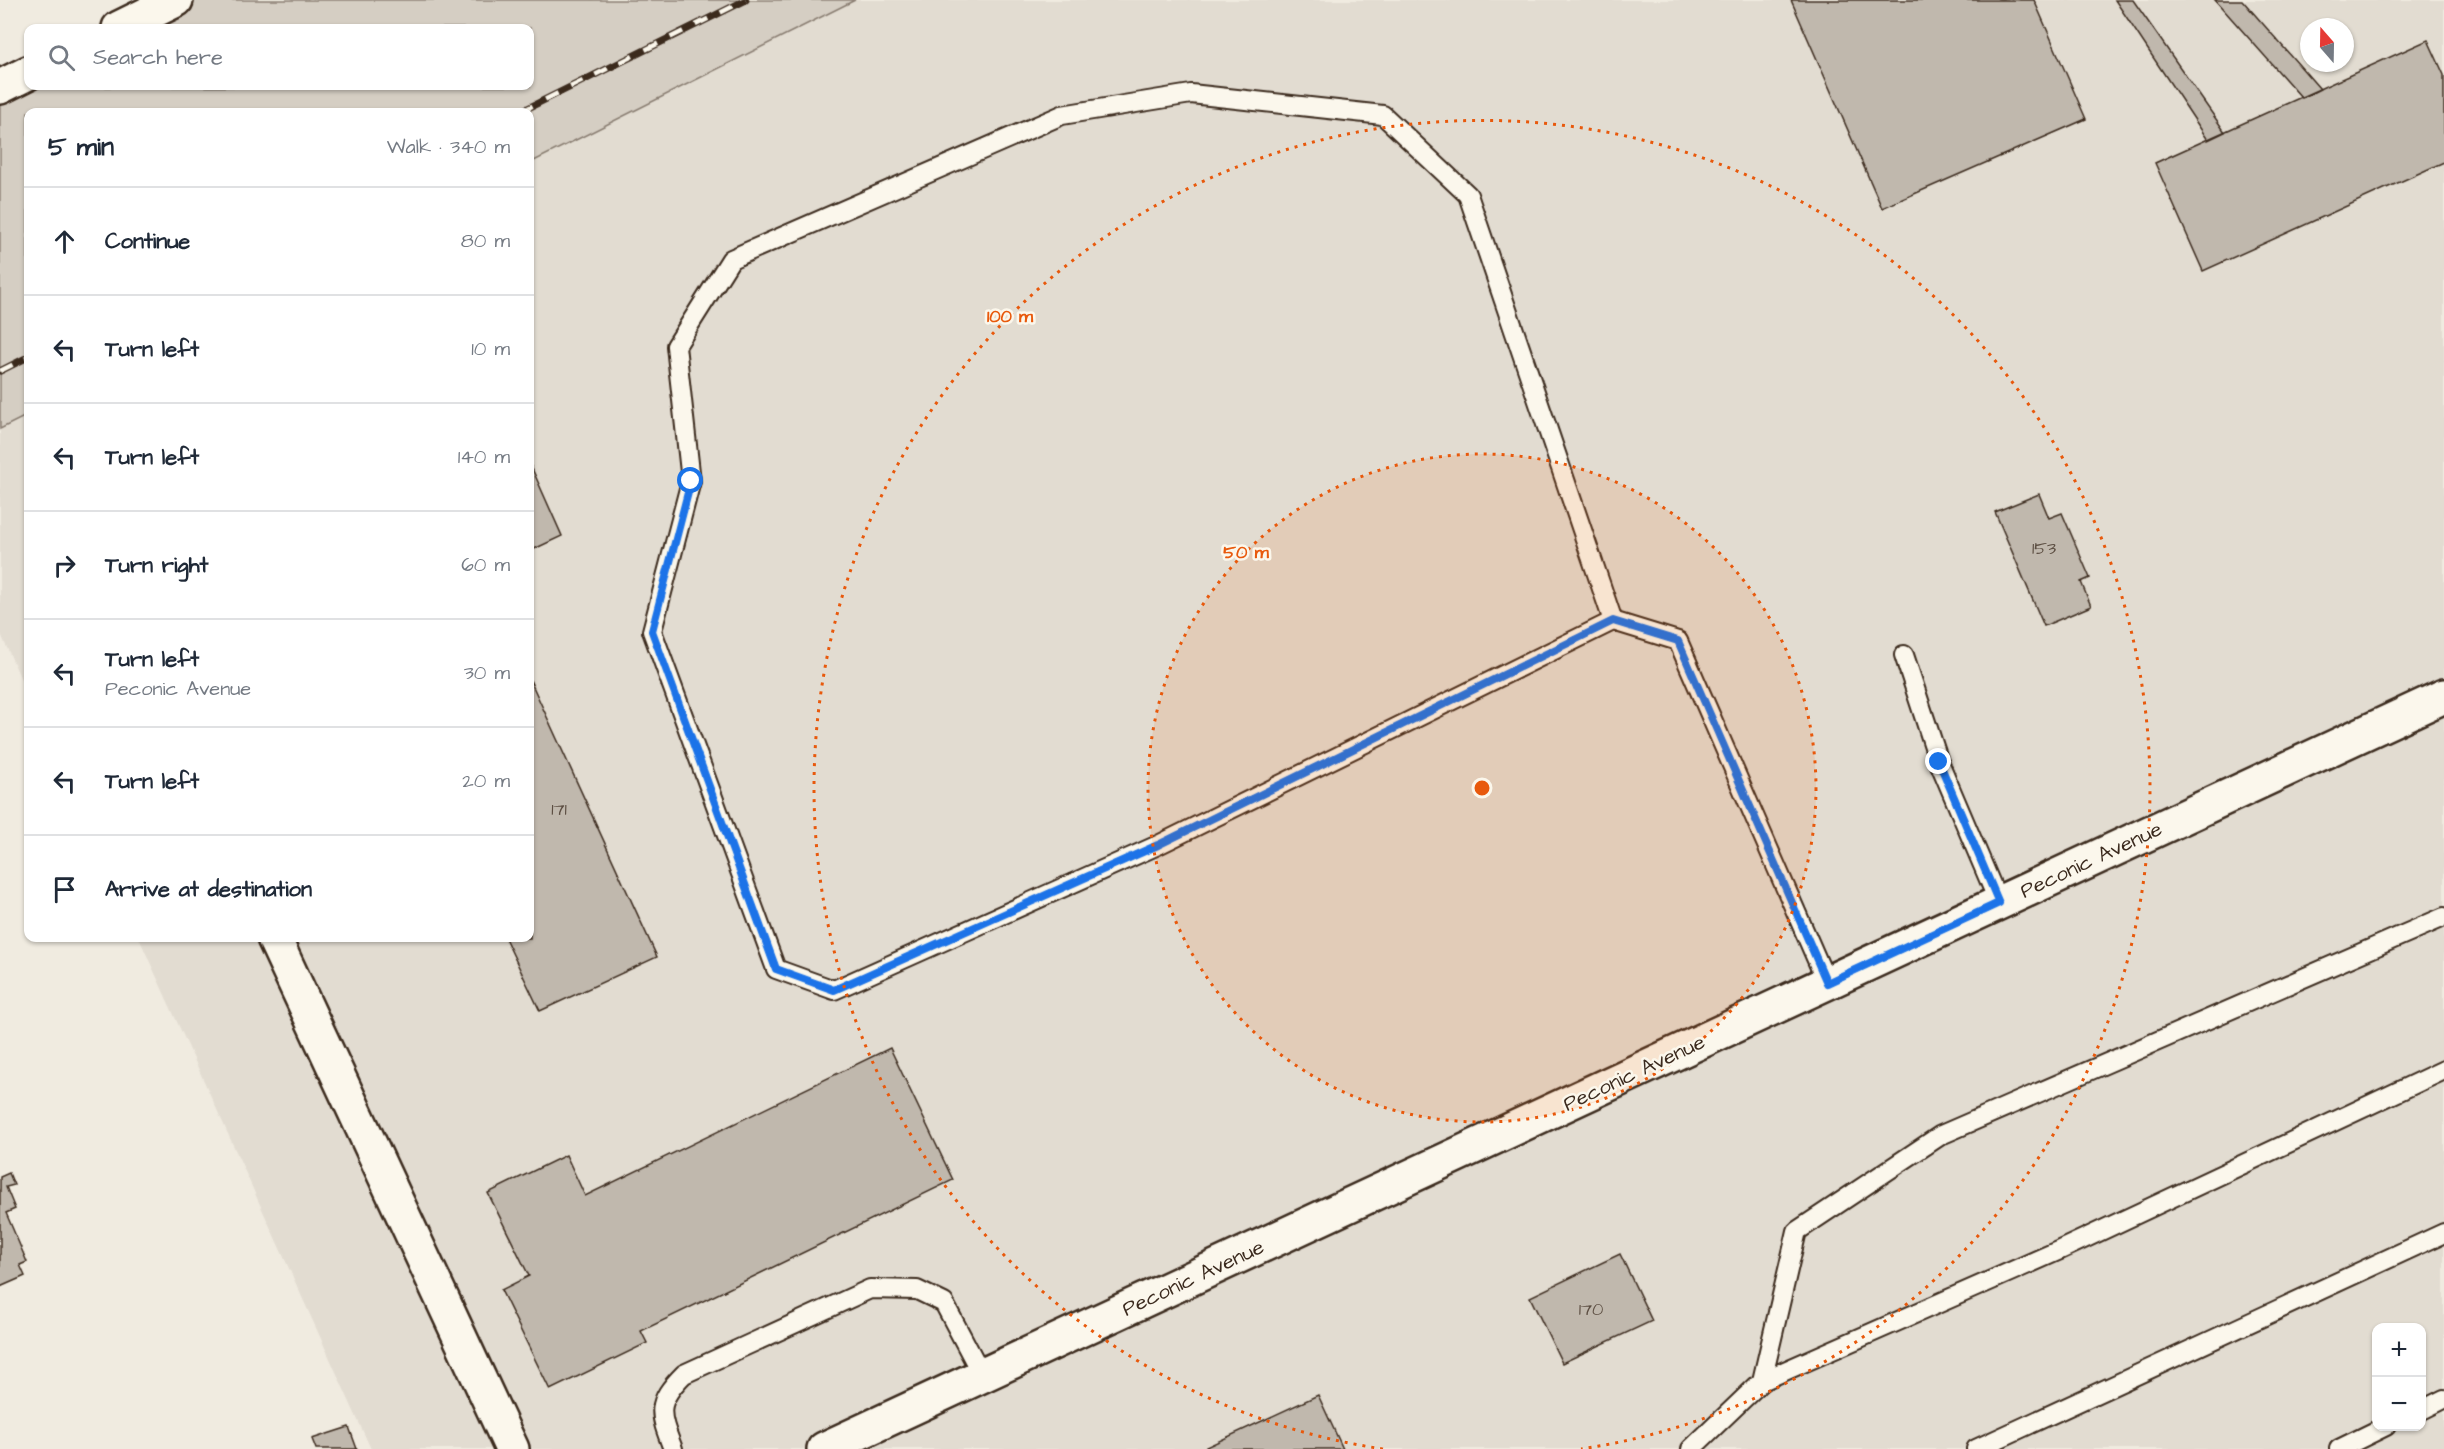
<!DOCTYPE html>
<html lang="en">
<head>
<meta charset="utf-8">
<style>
  body { margin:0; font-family:"Architects Daughter",sans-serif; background:#f6f6f7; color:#1f2937 }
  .controls { position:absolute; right:18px; bottom:18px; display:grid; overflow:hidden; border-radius:12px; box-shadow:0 2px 4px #0004 }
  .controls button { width:54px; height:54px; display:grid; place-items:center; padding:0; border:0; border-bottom:2px solid #e0e1e3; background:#fff; color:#1f2937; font:30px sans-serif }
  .compass { position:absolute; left:2300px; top:18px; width:54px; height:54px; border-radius:50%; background:#fff; box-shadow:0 2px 4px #0004; rotate:340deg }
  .stop { position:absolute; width:18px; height:18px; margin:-14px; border:4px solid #1a73e8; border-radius:50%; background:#fff }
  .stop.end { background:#1a73e8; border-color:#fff; box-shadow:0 2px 6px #0008 }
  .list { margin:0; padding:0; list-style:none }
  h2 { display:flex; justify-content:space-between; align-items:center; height:78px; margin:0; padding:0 24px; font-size:26px }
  h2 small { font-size:20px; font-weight:400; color:#747a83 }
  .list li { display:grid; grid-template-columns:39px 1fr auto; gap:18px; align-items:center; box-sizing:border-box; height:108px; padding:0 24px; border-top:2px solid #e0e1e3 }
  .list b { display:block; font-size:22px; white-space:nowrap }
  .list p { margin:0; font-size:20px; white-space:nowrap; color:#747a83 }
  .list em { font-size:20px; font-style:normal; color:#747a83 }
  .icon { flex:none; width:33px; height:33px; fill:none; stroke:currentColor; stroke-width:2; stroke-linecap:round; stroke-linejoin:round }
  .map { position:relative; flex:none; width:2444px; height:1449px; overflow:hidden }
  .search { position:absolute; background:#fff; box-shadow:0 2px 4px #0004; left:24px; top:24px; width:510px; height:66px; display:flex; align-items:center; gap:15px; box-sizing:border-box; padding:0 21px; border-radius:12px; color:#747a83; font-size:22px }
  .panel { position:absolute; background:#fff; box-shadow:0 2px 4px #0004; left:24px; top:108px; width:510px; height:834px; border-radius:12px }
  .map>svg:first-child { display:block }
  .built { fill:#e2dcd1; fill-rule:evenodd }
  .green { fill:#d5cec3; stroke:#887c70; stroke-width:1.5 }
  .building { fill:#c0b8ad; stroke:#3b2a1e; stroke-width:1.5 }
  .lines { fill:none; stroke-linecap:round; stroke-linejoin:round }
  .service-casing { stroke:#3b2a1e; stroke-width:22 }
  .minor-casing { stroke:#3b2a1e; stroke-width:38 }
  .tertiary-casing { stroke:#3b2a1e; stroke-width:38 }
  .service { stroke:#fbf7ec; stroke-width:18 }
  .minor { stroke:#fbf7ec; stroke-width:33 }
  .tertiary { stroke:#fbf7ec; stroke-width:33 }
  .rail-casing { stroke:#3b2a1e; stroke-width:7 }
  .rail { stroke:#fbf7ec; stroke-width:4.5; stroke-dasharray:14; stroke-linecap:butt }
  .route { stroke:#1a73e8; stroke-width:8 }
  .ring { fill:none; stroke:#e8590c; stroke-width:3; stroke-dasharray:3 6 }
  .labels { text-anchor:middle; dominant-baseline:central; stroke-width:5; stroke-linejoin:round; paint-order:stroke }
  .number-label { font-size:18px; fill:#5c4e42 }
  .street-label { font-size:21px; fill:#3b2a1e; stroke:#fbf7ec }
  .centre { fill:#e8590c; stroke:#fbf7ec; stroke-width:3 }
  .ring-label { font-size:18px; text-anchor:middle; font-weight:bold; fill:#e8590c; stroke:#fbf7ec; stroke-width:5; stroke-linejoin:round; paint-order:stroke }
</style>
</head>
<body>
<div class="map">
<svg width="2444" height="1449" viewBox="0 0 2444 1449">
  <rect width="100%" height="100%" fill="#f0ebe0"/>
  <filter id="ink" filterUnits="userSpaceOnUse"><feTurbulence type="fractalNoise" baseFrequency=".0167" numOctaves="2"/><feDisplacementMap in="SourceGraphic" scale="12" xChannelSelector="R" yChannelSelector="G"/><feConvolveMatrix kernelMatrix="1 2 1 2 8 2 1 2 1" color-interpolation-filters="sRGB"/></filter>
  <g filter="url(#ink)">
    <path class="built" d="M855,0h1589v1449h-2073l-232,-511h391v-775zM2309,27h36v36h-36zM2376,1328h46v98h-46z
      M28,415v280l-28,-63v-203z"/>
    <path class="green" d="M176,0h679l-325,163v-51h-502v303l-28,14v-342l530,-1v-58h-411z"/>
    <path class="building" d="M1791,0h243l52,119 -204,89z
      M2115,0h18l92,132 -17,8z
      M2215,0h27l78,89 -18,9z
      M2428,40l16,35v87l-241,109 -48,-108z
      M530,464l32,72 -32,15z
      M2039,494l10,24 13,-5 28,65 -9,4 10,24 -47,20 -49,-114z
      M530,680l127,277 -117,54 -35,-73h25z
      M890,1048l63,132 -312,151 6,12 -97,47 -49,-100 28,-14 -41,-83 78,-38 19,41z
      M9,1173l5,12 -8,2 9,22 -9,4 21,49 -7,3 5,11 -25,11v-110z
      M1620,1254l32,67 -90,42 -32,-66z
      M1318,1395l25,54h-136l-1,-2z
      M349,1427l8,22h-41l-4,-10z"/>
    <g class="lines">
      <g class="service-casing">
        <path id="service" d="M1613,621l-145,-426 -85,-80 -192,-21 -129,21 -331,144 -55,87 15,135 -39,150 124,338 58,21 324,-145 455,-224 65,20 149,342
          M1904,655l35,107 60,141
          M1762,1381l298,-131 384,-180
          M2422,1410l22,-11
          M673,1449c-14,-36 -18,-46 11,-75l186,-85 47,1 27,13 38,72
          M1691,1449l71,-68 35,-150 144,-96 503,-218
          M1976,1449l468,-216
          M2339,1449l47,-23"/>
      </g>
      <g class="minor-casing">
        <path id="minor" d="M274,938l238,511
          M824,1449l1620,-753"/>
      </g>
      <g class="tertiary-casing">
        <path id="tertiary" d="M119,28l57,-28
          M0,87l28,-14"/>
      </g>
      <use href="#service" class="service"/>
      <use href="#minor" class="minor"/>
      <use href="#tertiary" class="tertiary"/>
      <g class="rail-casing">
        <path id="rail" d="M520,112l226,-112
          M0,371l28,-14"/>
      </g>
      <use href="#rail" class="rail"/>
    </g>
  </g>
  <g class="lines" filter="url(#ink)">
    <path class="route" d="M691,481l-39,150 124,338 58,21 324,-145 455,-224 65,20 149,342 172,-80 -60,-141"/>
  </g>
  <circle cx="1482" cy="788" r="334" fill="#e8590c" fill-opacity=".12"/>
  <g class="ring">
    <circle cx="1482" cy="788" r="334"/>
    <path d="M1383 1449A668 668 0 1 1 1581 1449"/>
  </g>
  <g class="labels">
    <g class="number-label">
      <text x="2044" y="548">153</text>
      <text x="559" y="809">171</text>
      <text x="1591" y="1309">170</text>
    </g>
    <g class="street-label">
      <text transform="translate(2091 860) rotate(-25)">Peconic Avenue</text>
      <text transform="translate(1634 1073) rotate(-25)">Peconic Avenue</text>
      <text transform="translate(1193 1278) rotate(-25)">Peconic Avenue</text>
    </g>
  </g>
  <circle cx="1482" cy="788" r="9" class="centre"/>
  <g class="ring-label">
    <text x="1010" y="322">100 m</text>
    <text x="1246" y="558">50 m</text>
  </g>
</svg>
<div class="controls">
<button>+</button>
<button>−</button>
</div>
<svg class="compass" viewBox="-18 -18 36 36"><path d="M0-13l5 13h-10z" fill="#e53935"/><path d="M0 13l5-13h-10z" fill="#747a83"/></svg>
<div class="stop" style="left:691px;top:481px"></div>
<div class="stop end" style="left:1939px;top:762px"></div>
<div class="search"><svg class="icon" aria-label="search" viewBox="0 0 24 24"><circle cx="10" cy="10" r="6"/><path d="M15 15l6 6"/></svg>Search here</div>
<section class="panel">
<h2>5 min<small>Walk · 340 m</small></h2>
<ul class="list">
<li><svg class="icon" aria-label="ahead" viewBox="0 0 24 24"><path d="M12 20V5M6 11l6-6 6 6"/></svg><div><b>Continue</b></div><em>80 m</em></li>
<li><svg class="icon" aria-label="left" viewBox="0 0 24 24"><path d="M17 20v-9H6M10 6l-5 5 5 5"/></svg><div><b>Turn left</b></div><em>10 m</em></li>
<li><svg class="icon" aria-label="left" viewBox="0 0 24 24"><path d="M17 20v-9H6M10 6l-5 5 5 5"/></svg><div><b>Turn left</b></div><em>140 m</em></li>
<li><svg class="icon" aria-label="right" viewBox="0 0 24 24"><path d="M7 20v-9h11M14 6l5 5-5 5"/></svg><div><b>Turn right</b></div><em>60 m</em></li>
<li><svg class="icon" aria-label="left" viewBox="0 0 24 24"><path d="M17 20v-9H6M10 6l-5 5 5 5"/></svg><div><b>Turn left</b><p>Peconic Avenue</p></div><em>30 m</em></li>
<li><svg class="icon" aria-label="left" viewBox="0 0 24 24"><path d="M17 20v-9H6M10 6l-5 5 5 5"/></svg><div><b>Turn left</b></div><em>20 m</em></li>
<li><svg class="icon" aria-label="arrive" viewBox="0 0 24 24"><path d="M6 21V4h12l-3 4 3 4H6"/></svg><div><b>Arrive at destination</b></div></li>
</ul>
</section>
</div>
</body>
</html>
